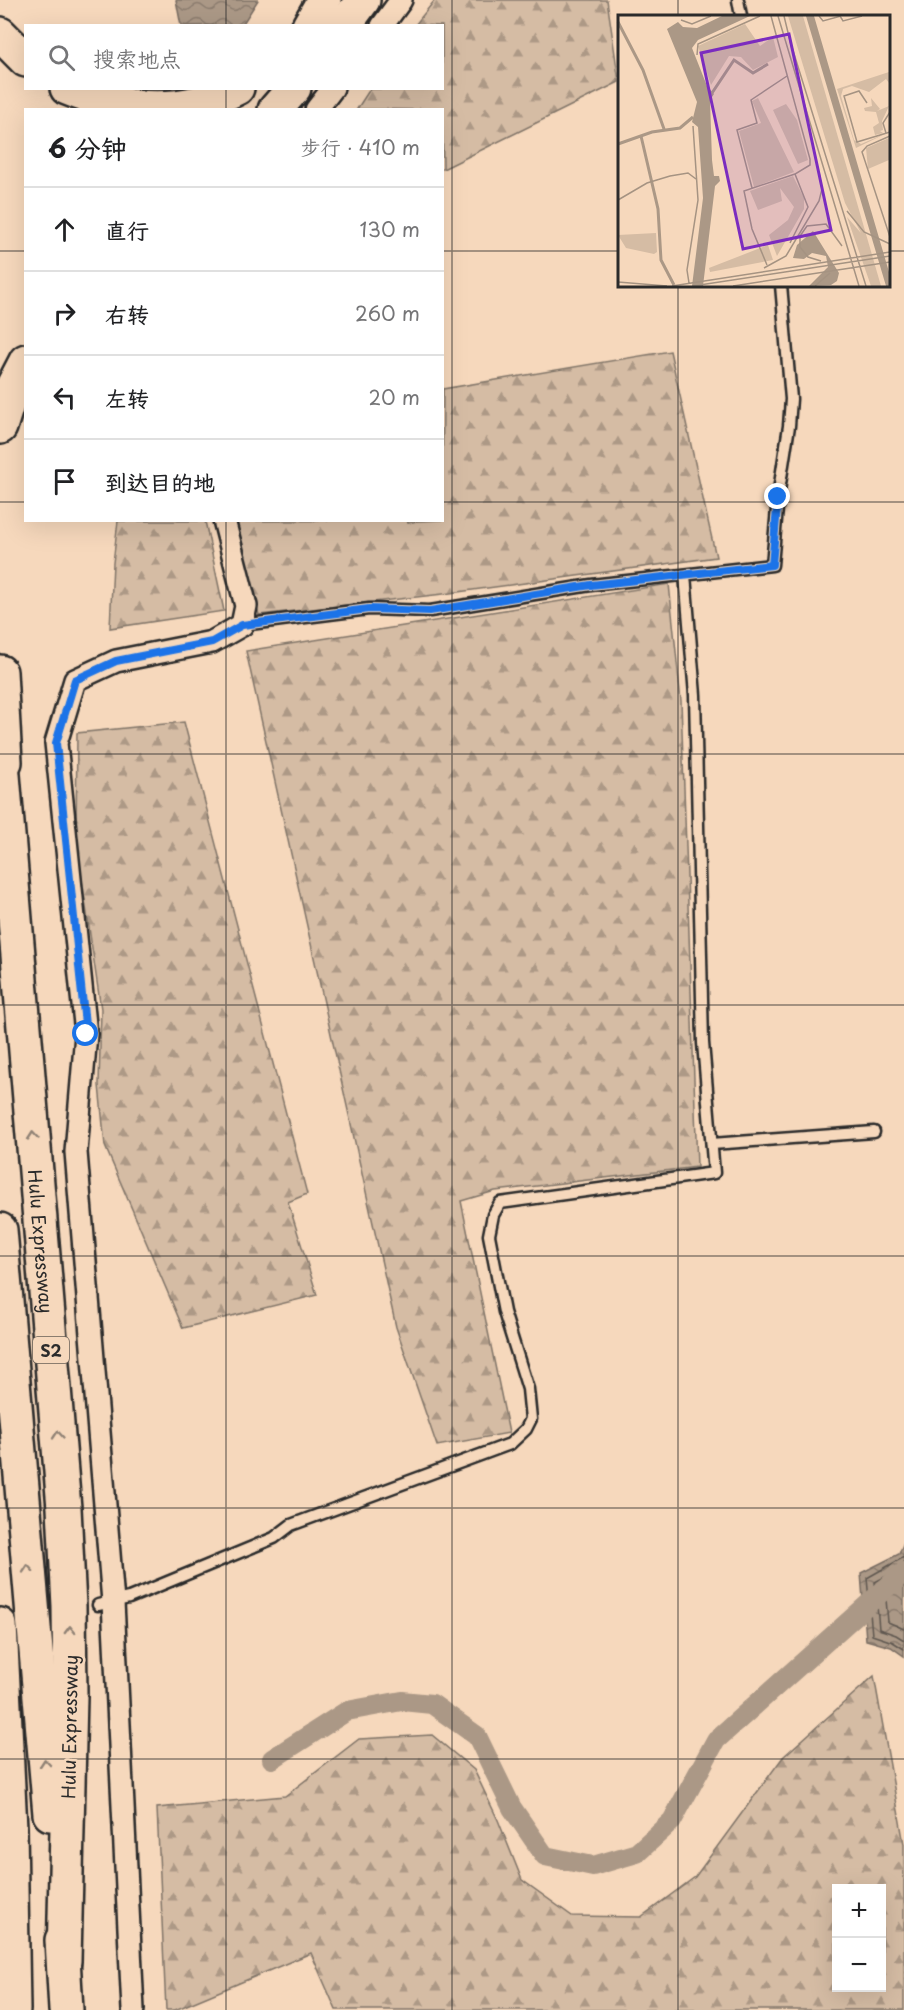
<!DOCTYPE html>
<html lang="zh">
<head>
<meta charset="utf-8">
<style>
  body { margin:0; font-family:"Playpen Sans","LXGW WenKai TC",sans-serif; background:#f2f2f2; color:#202124 }
  .controls { position:absolute; right:18px; bottom:18px; display:grid; overflow:hidden; border-radius:0px; box-shadow:0 6px 24px #0002 }
  .controls button { width:54px; height:54px; display:grid; place-items:center; padding:0; border:0; border-bottom:2px solid #e0e0e0; background:#fff; color:#202124; font:30px sans-serif }
  .stop { position:absolute; width:18px; height:18px; margin:-14px; border:4px solid #1a73e8; border-radius:50%; background:#fff }
  .stop.end { background:#1a73e8; border-color:#fff; box-shadow:0 2px 6px #0008 }
  .list { margin:0; padding:0; list-style:none }
  h2 { display:flex; justify-content:space-between; align-items:center; height:78px; margin:0; padding:0 24px; font-size:26px }
  h2 small { font-size:20px; font-weight:400; color:#757577 }
  .list li { display:grid; grid-template-columns:39px 1fr auto; gap:18px; align-items:center; box-sizing:border-box; height:84px; padding:0 24px; border-top:2px solid #e0e0e0 }
  .list b { display:block; font-size:22px; white-space:nowrap }
  .list em { font-size:20px; font-style:normal; color:#757577 }
  .icon { flex:none; width:33px; height:33px; fill:none; stroke:currentColor; stroke-width:2; stroke-linecap:round; stroke-linejoin:round }
  .map { position:relative; flex:none; width:904px; height:2010px; overflow:hidden }
  .search { position:absolute; background:#fff; box-shadow:0 6px 24px #0002; left:24px; top:24px; width:420px; height:66px; display:flex; align-items:center; gap:15px; box-sizing:border-box; padding:0 21px; border-radius:0px; color:#757577; font-size:22px }
  .panel { position:absolute; background:#fff; box-shadow:0 6px 24px #0002; left:24px; top:108px; width:420px; height:414px; border-radius:0px }
  .map>svg:first-child { display:block }
  .forest { fill:url(#forest-firs); stroke:#807468; stroke-width:1.5; fill-rule:evenodd }
  .water { fill:url(#water-waves); stroke:#786c62; stroke-width:1.5 }
  .lines { fill:none; stroke-linecap:round; stroke-linejoin:round }
  .shore { stroke:#5e574f; stroke-width:1.5 }
  .canal { stroke:#ab9886; stroke-width:20 }
  .lane-casing { stroke:#2b2b2b; stroke-width:15 }
  .street-casing { stroke:#2b2b2b; stroke-width:26 }
  .highway-casing { stroke:#2b2b2b; stroke-width:38 }
  .lane { stroke:#f6d8bc; stroke-width:10 }
  .street { stroke:#f6d8bc; stroke-width:21 }
  .highway { stroke:#f6d8bc; stroke-width:33 }
  .oneway { stroke:#908274 }
  .route { stroke:#1a73e8; stroke-width:8 }
  .grid { fill:none; stroke:#2b2b2b; stroke-width:1.5; stroke-opacity:0.55 }
  .labels { text-anchor:middle; dominant-baseline:central; stroke-width:5; stroke-linejoin:round; paint-order:stroke }
  .shield { fill:#f6d8bc; stroke:#685f56; stroke-width:1.5 }
  .shield-label { font-size:16px; font-weight:bold; fill:#2b2b2b }
  .street-label { font-size:18px; fill:#2b2b2b; stroke:#f6d8bc }
  .inset-river { fill:none; stroke:#ab9886; stroke-width:3 }
  .inset-road { fill:none; stroke:#a59382; stroke-width:1.5 }
  .view { fill:#7b2cbf; fill-opacity:0.15; stroke:#7b2cbf; stroke-width:3 }
  .inset-edge { fill:none; stroke:#2b2b2b; stroke-width:3 }
</style>
</head>
<body>
<div class="map">
<svg width="904" height="2010" viewBox="0 0 904 2010">
  <defs>
    <pattern id="forest-firs" width="22" height="20" patternUnits="userSpaceOnUse" patternTransform="scale(1.5)"><rect width="22" height="20" fill="#d5bca4"/><path d="M5 1l3.5 6h-7zM16 11l3.5 6h-7z" fill="#ad9986"/></pattern>
    <pattern id="water-waves" width="16" height="10" patternUnits="userSpaceOnUse" patternTransform="scale(1.5)"><rect width="16" height="10" fill="#ab9886"/><path d="M0 5q4-4 8 0t8 0" fill="none" stroke="#8b7c6e"/></pattern>
  </defs>
  <rect width="100%" height="100%" fill="#f6d8bc"/>
  <filter id="ink" filterUnits="userSpaceOnUse"><feTurbulence type="fractalNoise" baseFrequency=".0167" numOctaves="2"/><feDisplacementMap in="SourceGraphic" scale="12" xChannelSelector="R" yChannelSelector="G"/><feConvolveMatrix kernelMatrix="1 2 1 2 8 2 1 2 1" color-interpolation-filters="sRGB"/></filter>
  <g filter="url(#ink)">
    <path class="forest" d="M435,0h172l12,82 -176,87 -1,-59 -85,-1 13,-20 72,-1v-62l-27,-1z
      M670,351l46,206 -273,37 -184,21 -23,-94 171,-1 1,3 9,-2 25,-1 1,-131z
      M118,521h87l19,90 -114,17 3,-65z
      M669,584l12,117 16,466 -202,24 -34,10 48,232 -72,13 -41,-119 -150,-676z
      M184,722l123,472 -19,8 29,93 -134,33 -78,-182 -6,-61 2,-76 -25,-170 1,-106z
      M874,1676l30,168v166h-568l-25,-57 -136,57h-9l-9,-202 128,-12 74,-57 73,-4 42,35 24,50 24,60 50,36 69,1 54,-40 88,-120zM882,1888v100h-46v-100z"/>
    <path class="water" d="M176,0h82l-16,25 -61,1z
      M904,1542v114l-13,-9 -25,-7 -5,-67 38,-19z"/>
    <g class="lines">
      <path class="shore" d="M904,1557l-37,21 5,57 21,7 11,7
        M904,1567l-29,15 4,47 17,6 8,5
        M904,1577l-19,11 3,34 16,7"/>
      <path class="canal" d="M272,1759l75,-48 55,-10 30,3 45,32 35,72 33,48 48,10 44,-13 35,-32 44,-81 188,-168"/>
      <g class="lane-casing">
        <path id="lane" d="M738,0l3,16
          M242,625l127,-16 61,2 161,-26 181,-20 6,-68 11,-71 2,-27 -10,-114
          M712,1144l162,-12
          M98,1605l31,-7 145,-60 17,-13 219,-81 16,-15 5,-10 -3,-30 -24,-77 -15,-77 4,-20 7,-12 214,-30 -11,-130 -8,-348 -10,-120"/>
      </g>
      <g class="street-casing">
        <path id="street" d="M382,26l19,-26
          M316,110l17,-22
          M133,2010l-20,-408 -37,-450 10,-118 -30,-291 19,-63 41,-19 96,-19 30,-17 4,-19 -22,-86"/>
      </g>
      <g class="highway-casing">
        <g id="highway">
          <path d="M309,26l15,-26"/>
          <path d="M344,26l19,-26"/>
          <path d="M0,34l26,26"/>
          <path d="M67,88c55,23 115,29 170,0"/>
          <path d="M275,110l19,-22"/>
          <path d="M0,427l13,-41 13,-25"/>
          <path d="M0,672l5,90"/>
          <path id="s1" d="M0,739l64,769 5,98 1,90 -6,265"/>
          <path d="M0,1230l50,584"/>
          <path d="M0,1625l10,203 3,182"/>
          <path d="M62,1940l4,70"/>
        </g>
      </g>
      <use href="#lane" class="lane"/>
      <use href="#street" class="street"/>
      <use href="#highway" class="highway"/>
    </g>
    <defs><path id="oneway-chevron" d="M-2-3.5L2.5 0L-2 3.5" fill="none" stroke-width="1.6" stroke-linecap="round" stroke-linejoin="round" transform="scale(1.5)"/></defs>
    <g class="oneway">
      <use href="#oneway-chevron" transform="translate(33 1136) rotate(-95)"/>
      <use href="#oneway-chevron" transform="translate(58 1435) rotate(-95)"/>
      <use href="#oneway-chevron" transform="translate(28 1569) rotate(-95)"/>
      <use href="#oneway-chevron" transform="translate(70 1630) rotate(-91)"/>
      <use href="#oneway-chevron" transform="translate(45 1763) rotate(-95)"/>
    </g>
  </g>
  <g class="lines" filter="url(#ink)">
    <path class="route" d="M86,1034l-30,-291 19,-63 41,-19 96,-19 30,-17 127,-16 61,2 161,-26 181,-20 6,-68"/>
  </g>
  <path class="grid" d="M226,0v26M452,0v2010M678,0v16M226,88v22M0,251h26M442,251h177M888,251h16M678,285v1725M0,502h26M442,502h462M226,520v1490M0,754h904M0,1005h904M0,1256h904M0,1508h904M0,1759h904"/>
  <g class="labels">
    <rect class="shield" x="33" y="1337" width="36" height="26" rx="4.5"/>
    <g class="shield-label">
      <text x="51" y="1350">S2</text>
    </g>
    <g class="street-label">
      <text stroke="none"><textPath href="#s1" startOffset="504">Hulu Expressway</textPath></text>
      <text transform="translate(69 1727) rotate(-89)">Hulu Expressway</text>
    </g>
  </g>
  <g transform="translate(618 15)">
    <rect width="272" height="272" fill="#f6d8bc"/>
    <path d="M271,57v11l-3,-4 -17,13 -17,-6 -9,3 -2,7 13,44 7,4 28,-12 -33,16 -19,-59zM253,83l9,11 -3,2 12,-5 -7,15 1,9 -3,1 3,2 -8,2 -2,-8 6,-4 -3,-11 -11,-1 -1,-3 8,-2zM271,123v22l-21,9 -2,-21z" fill="#d5bca4"/>
    <path d="M127,9l15,22 13,-9 5,20 -25,13 -12,-13 -12,-1 -18,29 -13,-39zM140,83l36,74 -40,15 -15,-56 22,-8 -9,-22zM168,89l11,16 11,40 -10,4 -25,-54zM175,161l11,22v11l-27,47 -8,-21 19,-15 6,-13 -14,-19 2,13 -24,9 -8,-19zM38,218l1,19 -3,2 -28,-6 -8,-13zM150,230l5,15 -63,12 -1,-4z" fill="#d5bca4"/>
    <path d="M170,1h15l78,270h-10l-24,-69 14,16 -16,-30z" fill="#d5bca4"/>
    <path d="M104,1h28l-52,24 -6,8 15,38 7,8 -4,6 2,60 2,16h5l1,5 -5,5 -12,100h-11l11,-88 -5,-71 -6,-5 5,-20 -30,-73 11,-7 5,5 14,1zM188,1h8l75,256v14h-3zM195,216l26,42 -2,8 -6,4 -22,1 19,-19 -2,-11 -14,-3 -8,6 -11,-1 4,-13z" fill="#ab9886"/>
    <path class="inset-river" d="M0,7l25,48 21,59M94,78l22,-33 19,13 15,-9M23,121l17,73 3,51 13,25M0,129l34,-12 28,-4 13,-11"/>
    <path class="inset-road" d="M153,1l39,143v6l-15,9 13,33 -18,36M160,1l81,270M166,1l8,33M201,1l4,5 18,-5M222,1l3,5 19,-5M63,5l11,4 19,-8M173,29l75,242M79,40l1,-11 62,-28M249,88l-8,-12 -15,5 13,46 33,-10M268,118l-3,-10 7,-11M272,121l-23,10 -5,6 28,85M134,173l-15,-58 20,-7 -6,-23 36,-24M0,185l29,-17 23,-7 18,-3 8,6M229,196l17,21 26,12M203,246l-13,-4 -8,-10v-11l7,-10 19,-2 16,22M149,250l-15,-36 -8,-38 51,-17M146,253l22,-12 33,-55 3,-12 -3,-17M0,267l49,4M71,268l-2,-13 11,-70 -5,-74M54,271l218,-34M75,271l197,-30M115,271l157,-24M197,271l15,-13"/>
    <path class="view" d="M171,19l42,196 -88,19 -42,-196z"/>
    <rect width="272" height="272" class="inset-edge"/>
  </g>
</svg>
<div class="controls">
<button>+</button>
<button>−</button>
</div>
<div class="stop" style="left:86px;top:1034px"></div>
<div class="stop end" style="left:778px;top:497px"></div>
<div class="search"><svg class="icon" aria-label="search" viewBox="0 0 24 24"><circle cx="10" cy="10" r="6"/><path d="M15 15l6 6"/></svg>搜索地点</div>
<section class="panel">
<h2>6 分钟<small>步行 · 410 m</small></h2>
<ul class="list">
<li><svg class="icon" aria-label="ahead" viewBox="0 0 24 24"><path d="M12 20V5M6 11l6-6 6 6"/></svg><div><b>直行</b></div><em>130 m</em></li>
<li><svg class="icon" aria-label="right" viewBox="0 0 24 24"><path d="M7 20v-9h11M14 6l5 5-5 5"/></svg><div><b>右转</b></div><em>260 m</em></li>
<li><svg class="icon" aria-label="left" viewBox="0 0 24 24"><path d="M17 20v-9H6M10 6l-5 5 5 5"/></svg><div><b>左转</b></div><em>20 m</em></li>
<li><svg class="icon" aria-label="arrive" viewBox="0 0 24 24"><path d="M6 21V4h12l-3 4 3 4H6"/></svg><div><b>到达目的地</b></div></li>
</ul>
</section>
</div>
</body>
</html>
